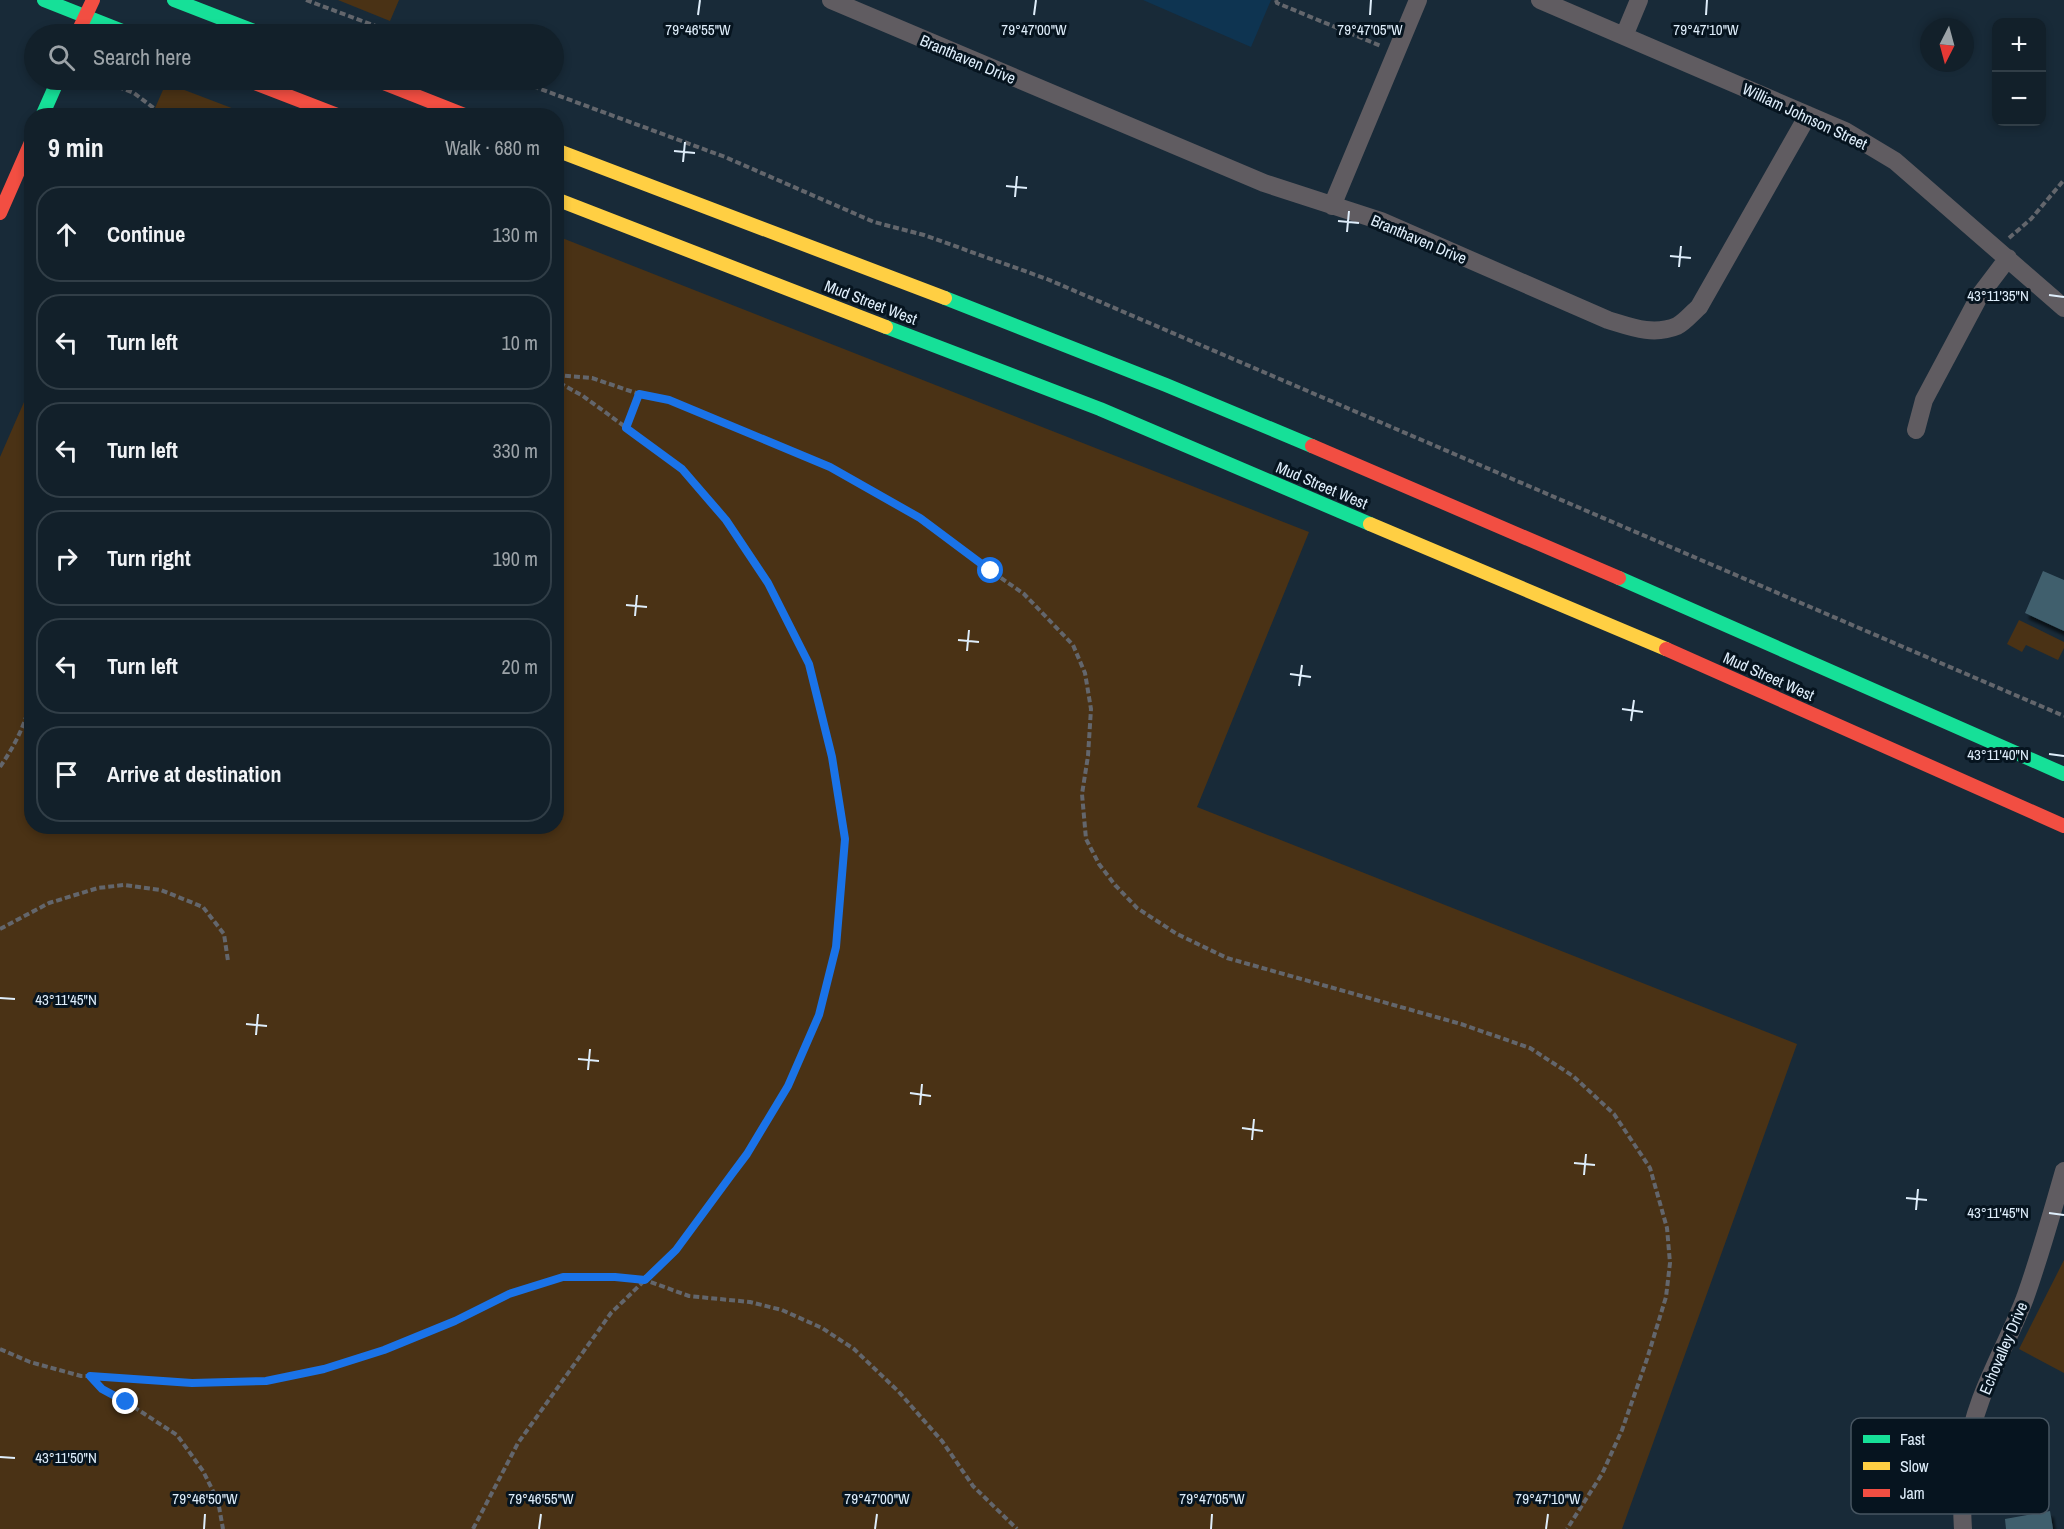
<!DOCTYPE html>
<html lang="en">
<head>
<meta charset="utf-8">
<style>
  body { margin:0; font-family:"Archivo Narrow",sans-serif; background:#1b2832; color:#f1f3f6 }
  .controls { position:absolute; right:18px; top:18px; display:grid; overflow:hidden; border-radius:12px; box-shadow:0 3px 9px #0003 }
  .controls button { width:54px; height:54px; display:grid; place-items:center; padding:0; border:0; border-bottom:2px solid #313e47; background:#12202a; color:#f1f3f6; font:30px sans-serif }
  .compass { position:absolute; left:1920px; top:18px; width:54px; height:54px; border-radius:50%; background:#12202a; box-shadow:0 3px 9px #0003; rotate:186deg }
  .stop { position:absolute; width:18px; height:18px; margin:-14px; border:4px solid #1a73e8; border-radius:50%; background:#fff }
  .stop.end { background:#1a73e8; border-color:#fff; box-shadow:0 2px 6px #0008 }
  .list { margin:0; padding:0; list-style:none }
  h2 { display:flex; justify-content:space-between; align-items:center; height:78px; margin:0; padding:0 24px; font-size:26px }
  h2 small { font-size:20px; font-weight:400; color:#9ca3a8 }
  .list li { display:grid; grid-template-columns:39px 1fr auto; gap:18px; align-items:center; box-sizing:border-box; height:96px; margin:0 12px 12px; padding:0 12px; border:2px solid #313e47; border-radius:24px }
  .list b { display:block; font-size:22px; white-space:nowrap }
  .list em { font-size:20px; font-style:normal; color:#9ca3a8 }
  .icon { flex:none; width:33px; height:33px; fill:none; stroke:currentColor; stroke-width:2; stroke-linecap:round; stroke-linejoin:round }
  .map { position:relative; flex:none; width:2064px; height:1529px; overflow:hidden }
  .search { position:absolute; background:#12202a; box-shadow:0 3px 9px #0003; left:24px; top:24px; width:540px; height:66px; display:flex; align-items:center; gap:15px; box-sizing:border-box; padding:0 21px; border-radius:33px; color:#9ca3a8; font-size:22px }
  .panel { position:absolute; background:#12202a; box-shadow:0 3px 9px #0003; left:24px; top:108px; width:540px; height:726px; border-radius:24px }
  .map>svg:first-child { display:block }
  .built { fill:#0e3451 }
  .green { fill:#4a3215 }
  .building { fill:#415f6d; filter:url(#shadow) }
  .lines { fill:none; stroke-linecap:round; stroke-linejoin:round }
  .path { stroke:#63666c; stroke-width:4; stroke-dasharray:6 3; stroke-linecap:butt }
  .street { stroke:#605c61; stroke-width:18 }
  .fast { stroke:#16e098; stroke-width:14 }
  .slow { stroke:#ffcf43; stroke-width:14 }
  .jam { stroke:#f24e42; stroke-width:14 }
  .route { stroke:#1a73e8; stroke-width:8 }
  .ticks { fill:none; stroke:#dfeefb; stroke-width:2 }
  .labels { text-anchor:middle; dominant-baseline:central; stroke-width:6; stroke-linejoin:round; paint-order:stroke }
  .street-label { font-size:16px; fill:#dfeefb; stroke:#06141f }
  .key { fill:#06141f; stroke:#475561; stroke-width:1.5 }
  .key-label { font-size:16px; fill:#dfeefb }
  .ticks-label { font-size:15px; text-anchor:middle; fill:#dfeefb; stroke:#06141f; stroke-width:6; stroke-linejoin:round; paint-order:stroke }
</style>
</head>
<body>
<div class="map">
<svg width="2064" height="1529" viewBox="0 0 2064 1529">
  <defs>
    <filter id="shadow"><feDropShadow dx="3.5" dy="6" stdDeviation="1.5" flood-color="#0009"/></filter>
  </defs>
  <rect width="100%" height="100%" fill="#182a38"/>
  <path class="built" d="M1143,0h128l-20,47z"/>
  <path class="green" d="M338,0h61l-9,21z
    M166,83l84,32h-98z
    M557,236l752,296 -112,275 600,237 -175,485h-1622v-1072l31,-71 1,440h524z
    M2019,620l45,22v6l-6,12 -32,-15 -4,7 -15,-8z
    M2064,1260v113l-45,-24z"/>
  <path class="building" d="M2043,571l21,9v51l-39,-18z
    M2050,1511l3,18h-47l-1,-10z"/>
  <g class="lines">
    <path class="path" d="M306,0l91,34
      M1276,0l1,3 104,43
      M101,80l33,13 30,23
      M516,80l209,77 149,65 50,13 123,44 1017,437
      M2009,238l22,-19 33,-39
      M556,375l36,3 47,16 30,6 161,67 90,50 54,42 50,35 49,51 12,28 6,36 -3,47 -6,38 4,45 13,25 16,21 22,23 40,26 50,24 234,66 69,24 43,28 41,38 36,54 17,60 3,35 -4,34 -19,62 -25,71 -20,44 -35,55
      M626,427l13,-33
      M0,767c17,-25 30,-50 32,-81
      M0,929l49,-26 49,-15 26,-3 37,5 42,17 21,27 4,27
      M0,1349l30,13 51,14h24l87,7 74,-2 58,-12 60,-19 71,-29 54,-27 54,-17h52l30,3 44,16 61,6 32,8 40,18 32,21 44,42 44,50 31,45 44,43
      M90,1376l12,13 24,13 51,33 26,36 15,30 5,28
      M473,1529l45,-86 93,-130 65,-63 71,-96 41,-68 31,-71 17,-68 9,-108 -13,-82 -23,-93 -40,-81 -43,-62 -43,-52 -100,-73 -27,-15"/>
    <path class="street" d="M831,0l433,183 117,38 227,99c23,7 45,16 69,6 8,-4 15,-13 22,-19l109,-192
      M1540,0l305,131 50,30 169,147
      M1624,36l15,-36
      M1332,206l86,-206
      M1916,430l8,-30 56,-105 28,-37
      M1963,1529c-3,-43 3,-90 18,-130 13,-35 31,-67 44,-101 15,-42 27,-85 39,-127"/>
    <path class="fast" d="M44,0l86,34
      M174,0l88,34
      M42,116l16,-36
      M945,298l221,87 146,61
      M886,327l214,82 270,115
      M1619,578l445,196"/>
    <path class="slow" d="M556,150l389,148
      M556,199l330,128
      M1370,524l296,125"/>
    <path class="jam" d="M77,34l16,-34
      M247,80l93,36
      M376,80l91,36
      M0,213l32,-73
      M1312,446l307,132
      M1666,649l398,177"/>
  </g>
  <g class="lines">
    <path class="route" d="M126,1402l-24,-13 -12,-13 102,7 74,-2 58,-12 60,-19 71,-29 54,-27 54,-17h52l30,3 31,-30 56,-76 15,-20 41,-68 31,-71 17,-68 9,-108 -13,-82 -23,-93 -41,-81 -42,-63 -44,-51 -56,-41 13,-34 30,6 161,67 90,51 71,53"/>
  </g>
  <path class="ticks" d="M698,15l2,-15M1034,15l2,-15M1370,15l1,-15M1706,15l1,-15M674,151l21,2M683,162l2,-20M1006,186l21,2M1015,197l2,-21M1338,221l21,2M1347,232l2,-21M1670,256l21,2M1679,267l2,-21M2049,295l15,2M626,605l21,2M635,616l2,-21M958,640l21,2M967,651l2,-21M1290,674l21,3M1299,686l3,-21M1622,709l21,3M1631,721l3,-21M2049,754l15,2M0,998l15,1M246,1024l21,2M256,1035l2,-21M578,1059l21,2M588,1070l2,-21M910,1093l21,3M920,1105l2,-21M1242,1128l21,3M1252,1140l2,-21M1574,1163l21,2M1584,1175l2,-21M1906,1198l21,2M1916,1210l2,-21M2049,1213l15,2M0,1457l15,1M204,1529l1,-15M539,1529l2,-15M875,1529l2,-15M1211,1529l1,-15M1546,1529l2,-15"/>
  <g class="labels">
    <g class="street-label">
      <text transform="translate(968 59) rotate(23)">Branthaven Drive</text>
      <text transform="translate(1805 116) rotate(25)">William Johnson Street</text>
      <text transform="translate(1419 239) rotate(23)">Branthaven Drive</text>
      <text transform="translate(871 302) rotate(21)">Mud Street West</text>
      <text transform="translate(1322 485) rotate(23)">Mud Street West</text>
      <text transform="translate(1769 676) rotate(24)">Mud Street West</text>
      <text transform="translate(2003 1348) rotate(-67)">Echovalley Drive</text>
    </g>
  </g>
  <rect x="1851" y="1418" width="198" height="96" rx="9" class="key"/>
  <rect x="1863" y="1435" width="27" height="8" fill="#16e098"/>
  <rect x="1863" y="1462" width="27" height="8" fill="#ffcf43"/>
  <rect x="1863" y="1489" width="27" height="8" fill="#f24e42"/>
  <g class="key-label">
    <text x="1900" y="1445">Fast</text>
    <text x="1900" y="1472">Slow</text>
    <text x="1900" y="1499">Jam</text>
  </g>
  <g class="ticks-label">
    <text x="698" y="35">79°46'55"W</text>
    <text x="1034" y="35">79°47'00"W</text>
    <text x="1370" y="35">79°47'05"W</text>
    <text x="1706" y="35">79°47'10"W</text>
    <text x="1998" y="301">43°11'35"N</text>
    <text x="1998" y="760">43°11'40"N</text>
    <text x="66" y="1005">43°11'45"N</text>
    <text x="1998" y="1218">43°11'45"N</text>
    <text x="66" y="1463">43°11'50"N</text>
    <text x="205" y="1504">79°46'50"W</text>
    <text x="541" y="1504">79°46'55"W</text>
    <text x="877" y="1504">79°47'00"W</text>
    <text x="1212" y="1504">79°47'05"W</text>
    <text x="1548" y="1504">79°47'10"W</text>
  </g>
</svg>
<div class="controls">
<button>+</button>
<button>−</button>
</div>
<svg class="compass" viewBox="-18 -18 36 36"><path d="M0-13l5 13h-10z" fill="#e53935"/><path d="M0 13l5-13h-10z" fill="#9ca3a8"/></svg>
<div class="stop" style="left:991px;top:571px"></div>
<div class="stop end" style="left:126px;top:1402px"></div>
<div class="search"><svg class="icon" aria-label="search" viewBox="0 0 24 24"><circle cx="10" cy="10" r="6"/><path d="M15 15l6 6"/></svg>Search here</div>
<section class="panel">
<h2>9 min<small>Walk · 680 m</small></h2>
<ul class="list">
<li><svg class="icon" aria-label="ahead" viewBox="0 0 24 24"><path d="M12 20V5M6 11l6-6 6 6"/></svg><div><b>Continue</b></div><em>130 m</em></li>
<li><svg class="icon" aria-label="left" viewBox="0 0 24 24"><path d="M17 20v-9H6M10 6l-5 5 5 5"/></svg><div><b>Turn left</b></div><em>10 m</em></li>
<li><svg class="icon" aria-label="left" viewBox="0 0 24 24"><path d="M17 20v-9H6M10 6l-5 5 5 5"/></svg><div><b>Turn left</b></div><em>330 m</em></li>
<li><svg class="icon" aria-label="right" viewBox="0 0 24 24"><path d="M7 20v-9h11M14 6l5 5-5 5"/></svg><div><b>Turn right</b></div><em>190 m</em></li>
<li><svg class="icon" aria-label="left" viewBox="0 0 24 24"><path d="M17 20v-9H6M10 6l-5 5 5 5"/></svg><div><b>Turn left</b></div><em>20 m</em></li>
<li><svg class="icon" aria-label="arrive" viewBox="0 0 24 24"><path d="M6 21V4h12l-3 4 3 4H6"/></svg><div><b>Arrive at destination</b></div></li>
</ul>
</section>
</div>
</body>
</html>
